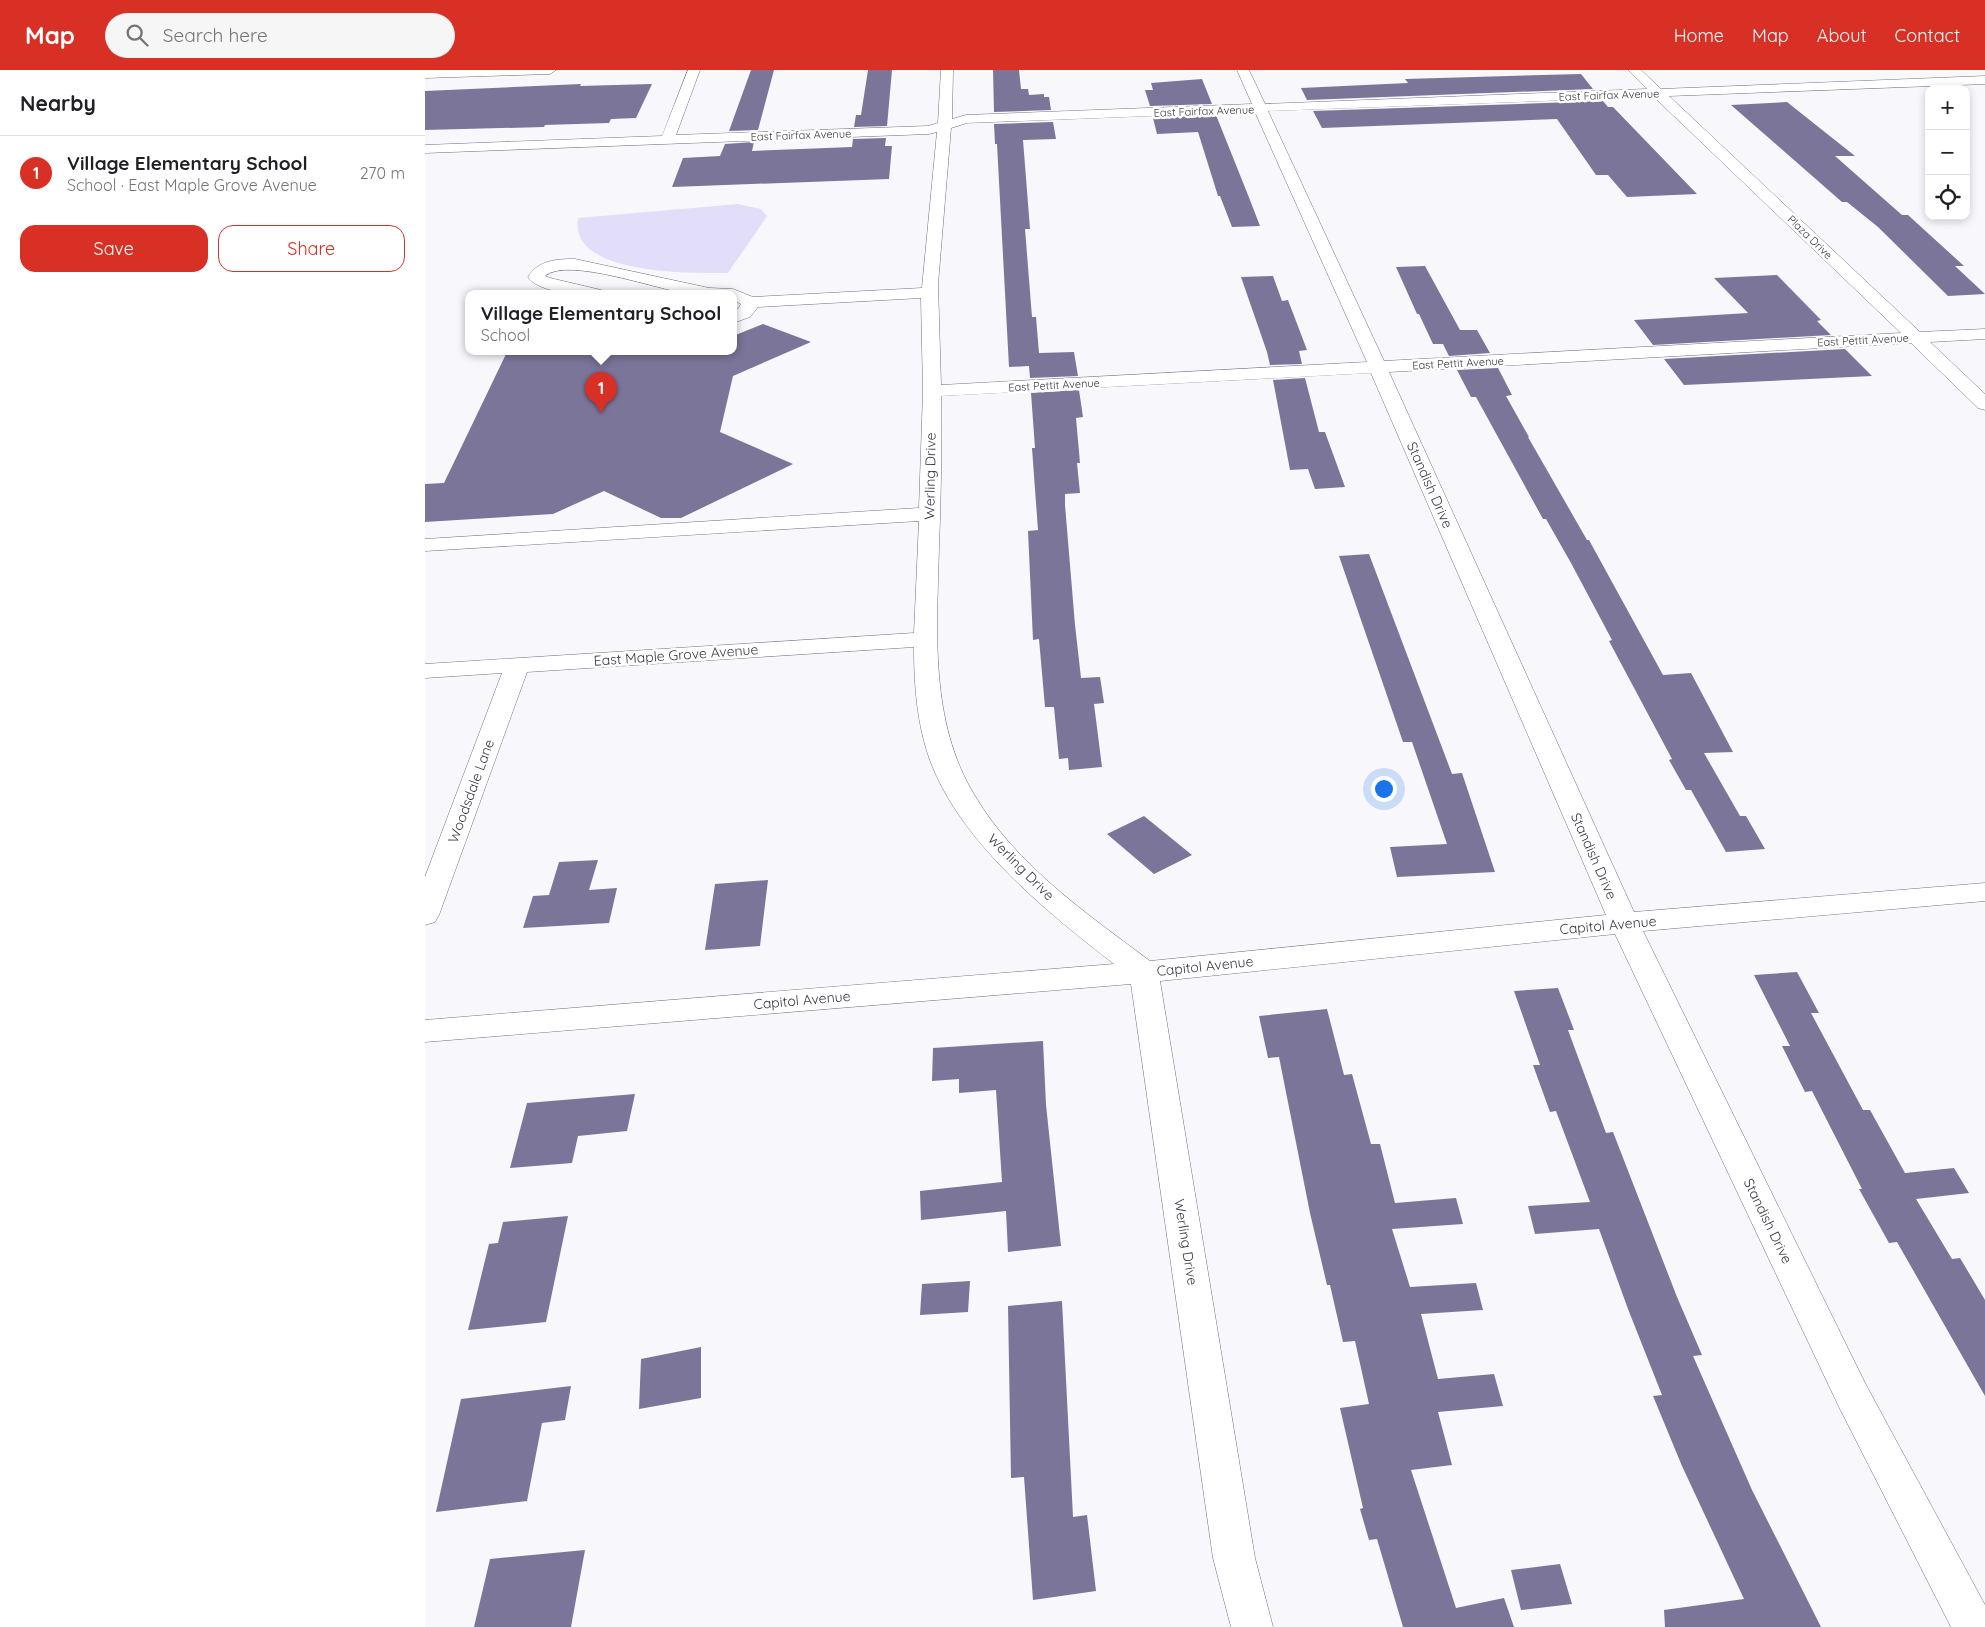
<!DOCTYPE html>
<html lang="en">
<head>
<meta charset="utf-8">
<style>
  body { margin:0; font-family:Quicksand,sans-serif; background:#f6f6f6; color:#202124 }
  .controls { position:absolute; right:15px; top:15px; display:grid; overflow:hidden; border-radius:10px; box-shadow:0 2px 8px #0003 }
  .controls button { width:45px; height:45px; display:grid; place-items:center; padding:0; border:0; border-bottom:1px solid #e0e0e0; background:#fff; color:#202124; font:25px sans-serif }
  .you { position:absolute; left:958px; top:718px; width:18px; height:18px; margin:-12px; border:4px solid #fff; border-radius:50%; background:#1a73e8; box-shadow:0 0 0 8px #1a73e833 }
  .badge { display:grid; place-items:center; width:32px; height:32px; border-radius:50%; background:#d93025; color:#fff; font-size:16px; font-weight:700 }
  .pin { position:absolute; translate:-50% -41px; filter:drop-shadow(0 1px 2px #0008) }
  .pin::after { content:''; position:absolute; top:26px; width:18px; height:15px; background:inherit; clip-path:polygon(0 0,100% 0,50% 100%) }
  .popup { position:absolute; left:40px; top:220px; width:272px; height:65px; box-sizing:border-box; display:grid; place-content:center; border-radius:10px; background:#fff; filter:drop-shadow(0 1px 4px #0005); font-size:16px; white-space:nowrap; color:#757577 }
  .popup b { font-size:19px; color:#202124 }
  .popup::after { content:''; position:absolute; left:50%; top:100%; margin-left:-10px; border:10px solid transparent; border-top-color:#fff }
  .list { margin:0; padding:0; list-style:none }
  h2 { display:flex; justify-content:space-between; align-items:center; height:65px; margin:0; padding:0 20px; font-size:21px }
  h2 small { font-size:16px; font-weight:400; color:#757577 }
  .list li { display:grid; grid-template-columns:32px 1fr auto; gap:15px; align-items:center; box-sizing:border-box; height:75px; padding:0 20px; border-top:1px solid #e0e0e0 }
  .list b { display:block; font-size:19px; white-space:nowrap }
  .list p { margin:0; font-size:16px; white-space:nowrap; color:#757577 }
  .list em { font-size:16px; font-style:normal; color:#757577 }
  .actions { display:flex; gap:10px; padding:15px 20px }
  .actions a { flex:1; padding:11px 0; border:1px solid #d93025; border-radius:15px; text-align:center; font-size:18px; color:#d93025 }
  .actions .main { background:#d93025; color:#fff }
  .icon { flex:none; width:28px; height:28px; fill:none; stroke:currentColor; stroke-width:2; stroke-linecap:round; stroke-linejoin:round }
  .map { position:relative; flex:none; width:1560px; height:1557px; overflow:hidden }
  header { display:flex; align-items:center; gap:30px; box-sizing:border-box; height:70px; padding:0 25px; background:#d93025; color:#fff }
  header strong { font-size:24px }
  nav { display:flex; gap:28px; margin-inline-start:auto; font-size:18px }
  .search { width:350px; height:45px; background:#f6f6f6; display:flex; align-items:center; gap:12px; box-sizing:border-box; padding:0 18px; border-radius:28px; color:#757577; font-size:19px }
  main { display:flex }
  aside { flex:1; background:#fff }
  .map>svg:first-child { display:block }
  .green { fill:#e2def9 }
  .building { fill:#7a7599 }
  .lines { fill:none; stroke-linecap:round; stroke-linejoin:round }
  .minor-casing { stroke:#716e83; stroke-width:1 }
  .minor { fill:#fff; fill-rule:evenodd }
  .labels { text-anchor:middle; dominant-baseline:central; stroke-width:5; stroke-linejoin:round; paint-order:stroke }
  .far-street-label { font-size:11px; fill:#3a3842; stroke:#fff }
  .street-label { font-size:14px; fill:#3a3842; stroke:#fff }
</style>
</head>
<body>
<header>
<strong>Map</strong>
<div class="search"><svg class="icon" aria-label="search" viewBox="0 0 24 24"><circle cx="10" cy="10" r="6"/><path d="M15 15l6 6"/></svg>Search here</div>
<nav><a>Home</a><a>Map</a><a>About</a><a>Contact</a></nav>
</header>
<main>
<aside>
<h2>Nearby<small></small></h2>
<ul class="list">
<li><span class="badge">1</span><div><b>Village Elementary School</b><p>School · East Maple Grove Avenue</p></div><em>270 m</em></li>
</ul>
<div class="actions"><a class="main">Save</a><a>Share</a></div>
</aside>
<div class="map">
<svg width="1560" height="1557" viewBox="0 0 1560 1557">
  <rect width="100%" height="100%" fill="#f8f7fc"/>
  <path class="green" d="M313,134l23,5 6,7 -39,57c-35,0 -160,3 -150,-55z"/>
  <path class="building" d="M326,0h23l-16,60 -29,1z
    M443,0h24l-5,56 -33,1 2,-12h5z
    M568,0h26l2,19h7l1,6 15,-1v3h5l2,13 -57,2z
    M1156,4l12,15 -286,11 -6,-12 107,-5 -3,-4z
    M777,9l10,25 -62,2 -5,-16h8l-2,-7z
    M156,14l-1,2 72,-2 -16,34 -25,1 -2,4 -64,2 -1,2 -119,3v-39z
    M1178,31l5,6h5l84,87 -70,3 -19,-22h-12l-39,-56 -235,9 -9,-17z
    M1362,32l68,54h-20l67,59h6l56,51h-9l30,28 -37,2 -70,-69 -31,-25h-5l-111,-97z
    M791,45l32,80 12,31 -28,1 -12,-31h-2l-20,-64 -41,2 -4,-16z
    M628,52l3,17 -33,1 7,89h-5l7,88h4l3,36 35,-1 4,24 -48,2 -1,-12 -20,1 -12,-223h-2l-1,-20z
    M461,68l-1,8h7l-3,33 -217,8 11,-29 37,-2 5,-12 29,-2 -2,9 100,-4 1,-8z
    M1000,196l35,64h17l13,23 -41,3 -6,-12h-10l-14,-30h-2l-21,-47z
    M1352,205l44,45 -4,1 14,14 -178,10 -19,-25 114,-7 -34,-35z
    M848,206l9,25 6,-1 19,50 -8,1 3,13 -32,1 -3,-13 -26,-75z
    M338,254l48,18 -78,34 -13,56 73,32 -112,54h-20l-57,-27 -51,23 -128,8v-38l19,-1 63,-131h226v-16z
    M1420,279l27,27 -188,9 -20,-26z
    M1073,298l14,27 -6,1 23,41h-1l59,103h2l74,135 28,-2 42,79 -29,1 36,63h6l19,33 -39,3 -35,-62h-5l-17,-30 3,-1 -63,-118 3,-1 -41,-77 -25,-44h-3l-67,-122h-5l-14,-27z
    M880,308l14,54h6l20,55 -30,2 -7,-20 -18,1 -17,-90z
    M654,320l4,27 -7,1 4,45h-3l3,30 -15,1v11l10,120 6,53 19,-1 4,26 -10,1 8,63 -33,3 -1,-12 -9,1 -5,-52h-9l-6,-68 -6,1 -5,-109 10,-1 -6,-82h3l-4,-55z
    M944,484l83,220 10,-1 33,99 -98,5 -7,-30 57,-3 -35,-102h-9l-64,-186z
    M719,746l48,39 -38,19 -47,-40z
    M173,790l-9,30 28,-2 -8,35 -86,5 10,-32 16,-1 10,-33z
    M343,810l-8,66 -55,4 10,-66z
    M1372,902l22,41h-8l52,97h7l35,63 49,-5 15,25 -53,6 36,60 8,-1 25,42v96l-88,-154 -8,1 -30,-54h3l-50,-98 -7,1 -23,-46h8l-36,-71z
    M1133,918l16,42h-6l38,103 7,-1 64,165 25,58 -9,1 59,134 69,137h-156l-1,-17 80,-11 -62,-133 -29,-70 9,-1 -34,-86 -29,-80 -64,5 -7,-28 62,-4 -34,-91 -6,1 -17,-47h7l-26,-74z
    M902,939l17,66 8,-1 19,70h9l15,59 61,-5 7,26 -71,5 18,58 66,-4 7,27 -62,4 17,65 56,-5 9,32 -65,6 14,53 -41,5 45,138 48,-10 10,29h-111l-26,-88 -8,1 -9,-31 3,-1 -23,-100 29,-4 -14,-63 -12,1 -13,-57h-3l-17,-72 -31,-156 -11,1 -9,-42z
    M618,971l3,64 15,141 -53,6 -2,-41 -85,9 -1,-29 82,-9 -6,-92 -37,3v-14l-27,2 1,-33z
    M210,1024l-8,37 -49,5 -6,27 -62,5 17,-65z
    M143,1146l-22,106 -78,8 21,-86 9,-1 5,-21z
    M545,1211l-2,31 -48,3 2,-31z
    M637,1231l11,216 14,-2 9,76 -63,9 -9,-123 -13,1 -3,-172z
    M276,1277v51l-62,11 2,-50z
    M146,1316l-6,34 -23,3 -15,78 -91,11 25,-113z
    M160,1480l-14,77h-97l16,-68z
    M1135,1494l12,40 -51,6 -10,-40z"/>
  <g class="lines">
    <g class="minor-casing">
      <path id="minor" d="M0,0h131l-6,4 -125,4z
        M263,0h12l-24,65 252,-9 10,-3 3,-53h12l-1,49 14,-4 286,-11 -15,-34h12l16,34 382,-15 -19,-19h13l20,19 324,-13v8l-316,12 251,236 65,-3v10l-55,3 55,52v16l-7,-2 -67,-65 -522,29 245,540 351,-29v18l-342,30 222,452 120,222v22h-34l-112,-220 -224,-473 -455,47 95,577 18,69h-42l-18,-69 -82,-574 -706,58v-22l689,-56c-71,-55 -167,-132 -190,-223 -8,-30 -10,-63 -10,-94l-387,25 -88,243 -4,7 -10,3v-48l77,-204 -77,5v-14l489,-31 5,-112 -494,30v-12l494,-31 4,-116 -2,-94 -163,9 -8,10 -17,6v-12l5,-2 3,-5 -8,-4v-6c-13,0 -28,2 -42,0 -31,-3 -123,-38 -146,-18l5,2 51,12 2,4c-18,1 -64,0 -75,-17 10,-17 29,-18 47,-18l134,29 24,1 20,8 169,-9 15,-156 -8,2 -504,19v-8l237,-9zM1229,27l247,236 -517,28 -116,-250zM830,42l112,250 -426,23 -3,-101 13,-156 16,-5zM946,303l235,542 -456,46c-63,-47 -134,-96 -175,-165 -46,-75 -38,-165 -36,-249 2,-50 3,-101 2,-151z"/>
    </g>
    <use href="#minor" class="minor"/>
  </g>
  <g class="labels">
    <g class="far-street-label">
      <text transform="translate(1184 25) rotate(-2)">East Fairfax Avenue</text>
      <text transform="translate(779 41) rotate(-2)">East Fairfax Avenue</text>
      <text transform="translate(376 65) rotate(-2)">East Fairfax Avenue</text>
      <text transform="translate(1385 167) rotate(44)">Plaza Drive</text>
      <text transform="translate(1438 270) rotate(-3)">East Pettit Avenue</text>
      <text transform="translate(1033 293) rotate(-3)">East Pettit Avenue</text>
      <text transform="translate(629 315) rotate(-3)">East Pettit Avenue</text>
    </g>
    <g class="street-label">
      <text transform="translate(505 406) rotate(-89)">Werling Drive</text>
      <text transform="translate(1005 415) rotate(66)">Standish Drive</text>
      <text transform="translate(251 585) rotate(-4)">East Maple Grove Avenue</text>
      <text transform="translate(46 721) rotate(-70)">Woodsdale Lane</text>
      <text transform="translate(1169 786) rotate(66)">Standish Drive</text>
      <text transform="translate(596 797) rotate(45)">Werling Drive</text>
      <text transform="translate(1183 855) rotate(-5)">Capitol Avenue</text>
      <text transform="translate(780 896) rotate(-6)">Capitol Avenue</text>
      <text transform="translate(377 930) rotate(-5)">Capitol Avenue</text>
      <text transform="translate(1343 1151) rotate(64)">Standish Drive</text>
      <text transform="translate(761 1172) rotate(81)">Werling Drive</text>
    </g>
  </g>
</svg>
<div class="controls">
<button>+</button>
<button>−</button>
<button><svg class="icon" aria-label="locate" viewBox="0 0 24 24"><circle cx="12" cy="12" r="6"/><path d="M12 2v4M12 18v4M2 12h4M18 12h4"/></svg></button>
</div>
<div class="you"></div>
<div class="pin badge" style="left:176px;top:343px">1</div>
<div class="popup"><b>Village Elementary School</b>School</div>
</div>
</main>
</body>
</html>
